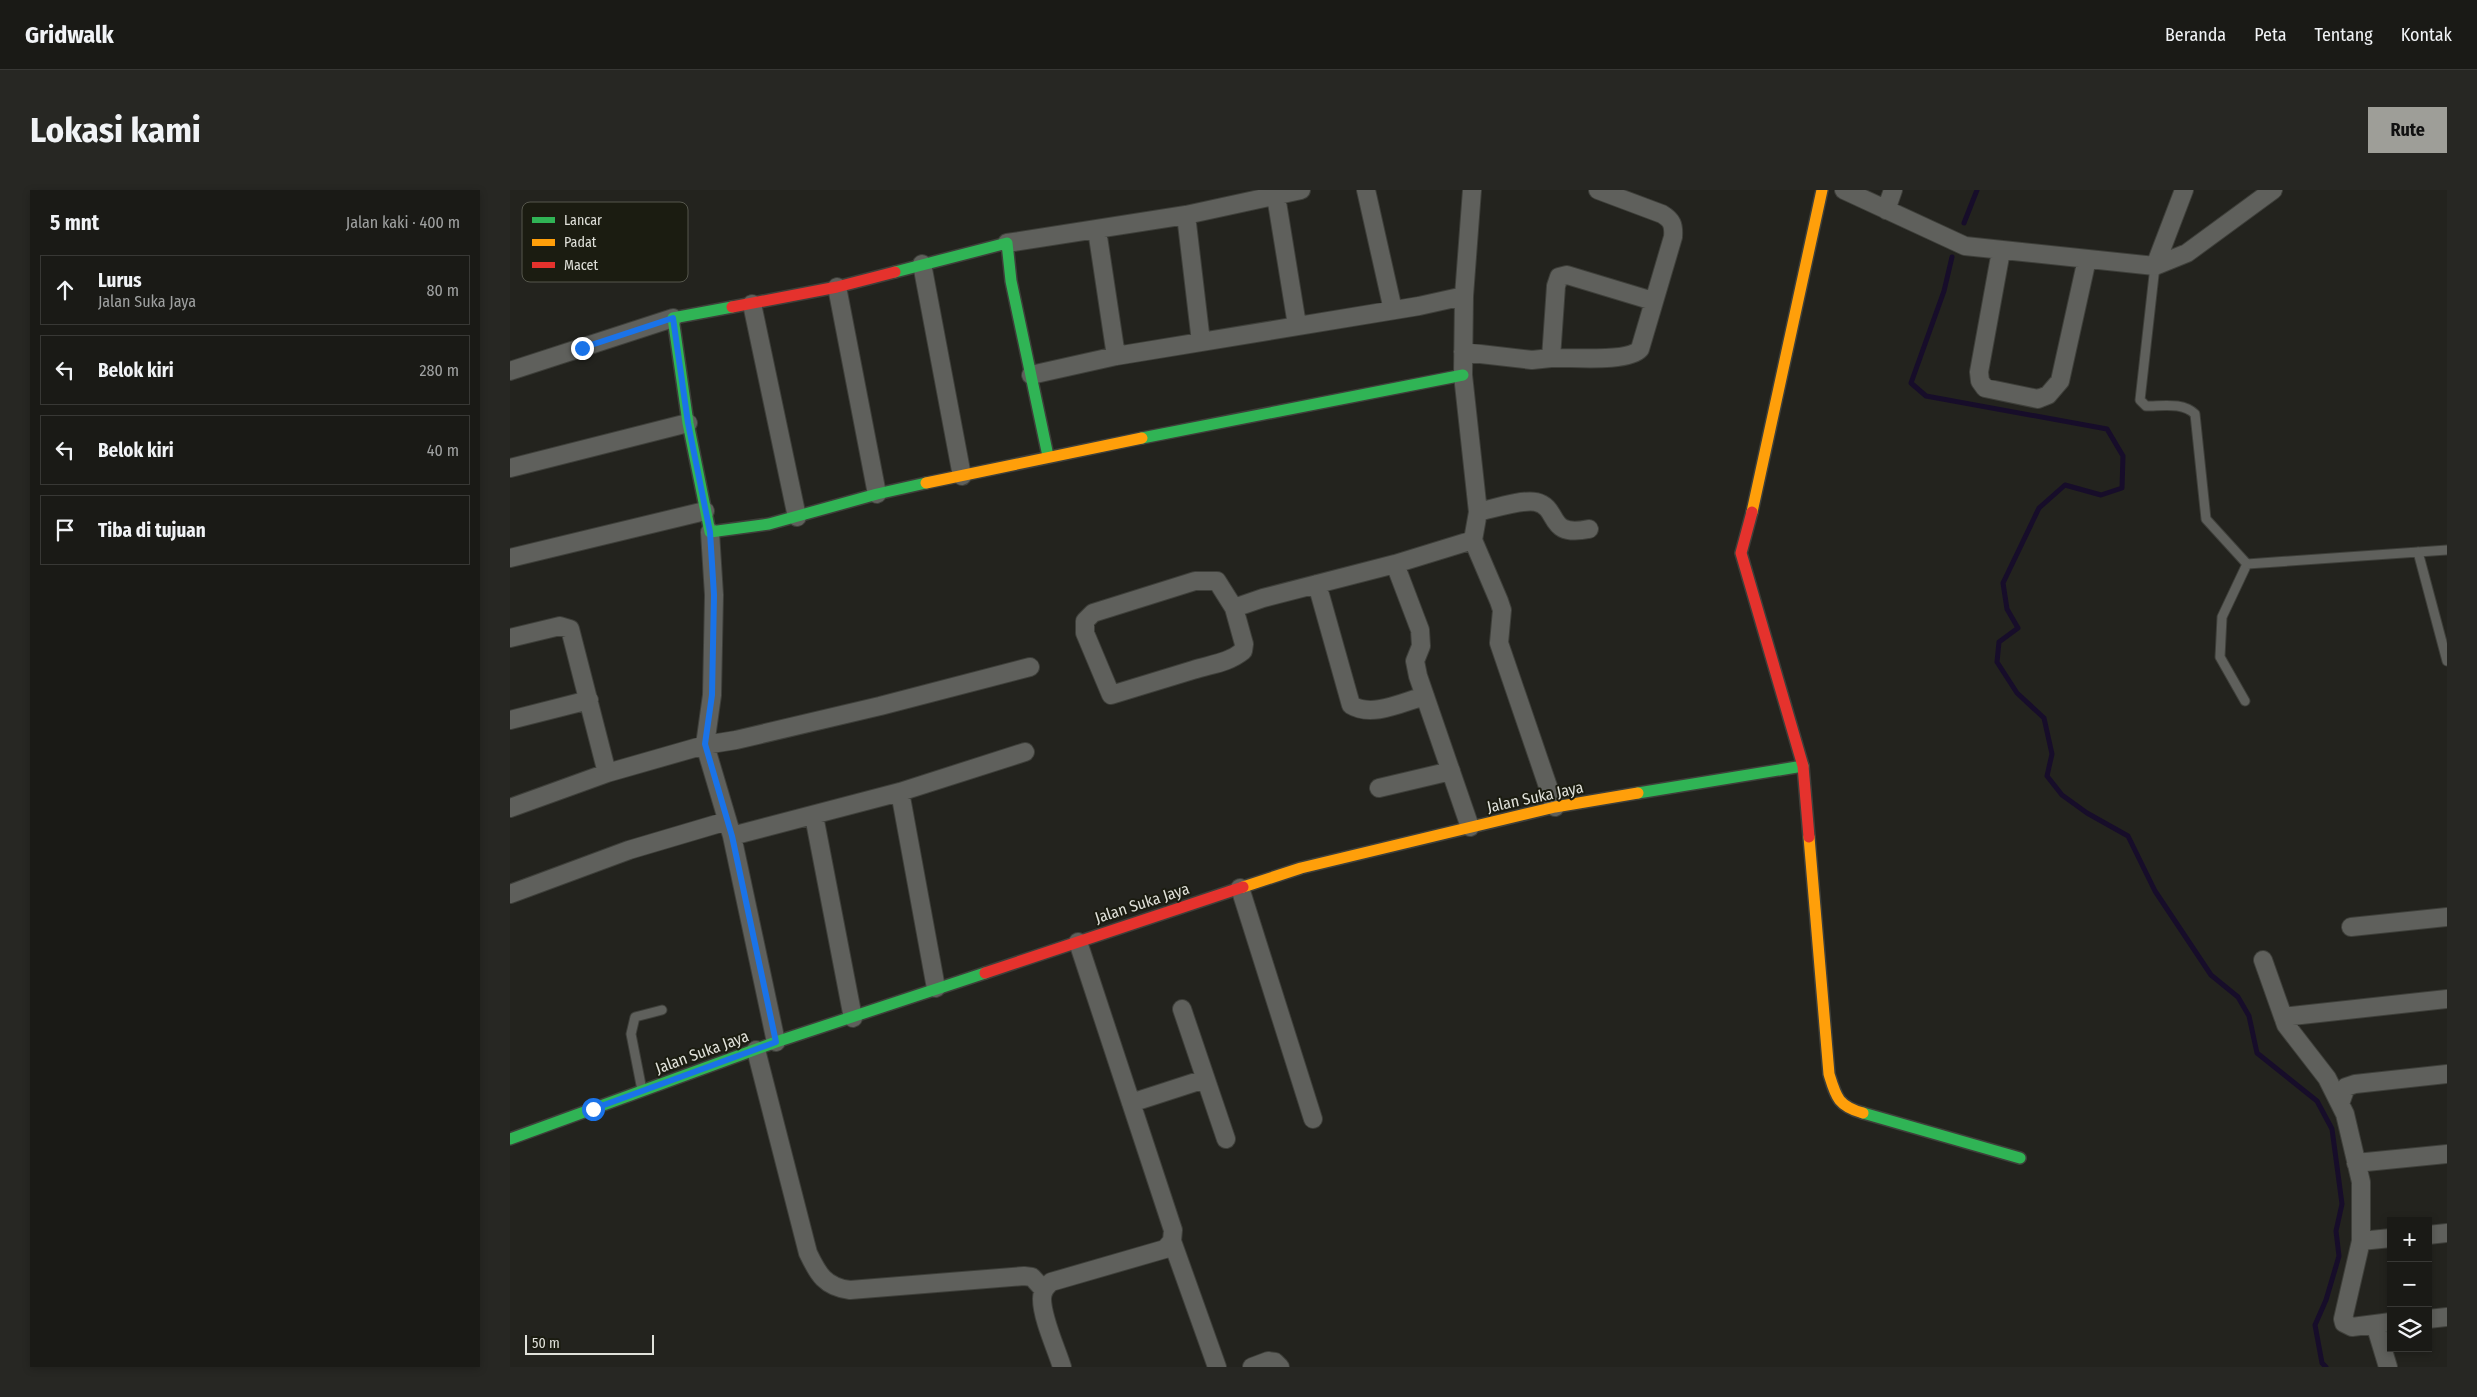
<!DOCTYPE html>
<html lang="id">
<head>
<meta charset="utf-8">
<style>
  body { margin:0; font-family:"Fira Sans Condensed",sans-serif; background:#272723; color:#f1f3f6 }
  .controls { position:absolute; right:15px; bottom:15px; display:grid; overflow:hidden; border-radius:0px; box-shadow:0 2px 8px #0003 }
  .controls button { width:45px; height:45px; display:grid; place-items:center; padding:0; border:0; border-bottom:1px solid #383835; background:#1a1a16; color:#f1f3f6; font:25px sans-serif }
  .scale { position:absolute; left:15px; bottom:12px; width:129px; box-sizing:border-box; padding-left:5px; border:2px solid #e0e1da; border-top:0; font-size:14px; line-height:18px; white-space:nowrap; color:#e0e1da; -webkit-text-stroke:4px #1b1c11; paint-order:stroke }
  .stop { position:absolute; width:15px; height:15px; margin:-11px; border:4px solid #1a73e8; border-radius:50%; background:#fff }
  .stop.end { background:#1a73e8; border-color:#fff; box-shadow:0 1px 5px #0008 }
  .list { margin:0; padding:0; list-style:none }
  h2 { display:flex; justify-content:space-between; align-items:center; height:65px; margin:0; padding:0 20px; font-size:21px }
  h2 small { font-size:16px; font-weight:400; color:#9fa1a1 }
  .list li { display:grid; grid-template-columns:32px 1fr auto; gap:15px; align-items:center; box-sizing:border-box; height:70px; margin:0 10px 10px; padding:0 10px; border:1px solid #383835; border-radius:0px }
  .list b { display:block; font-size:19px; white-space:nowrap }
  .list p { margin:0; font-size:16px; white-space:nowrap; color:#9fa1a1 }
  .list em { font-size:16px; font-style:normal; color:#9fa1a1 }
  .icon { flex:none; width:28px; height:28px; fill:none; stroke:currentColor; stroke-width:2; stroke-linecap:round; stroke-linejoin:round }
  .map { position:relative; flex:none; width:1937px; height:1177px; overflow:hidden; border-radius:0px }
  header { display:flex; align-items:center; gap:30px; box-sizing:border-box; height:70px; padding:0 25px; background:#1a1a16; border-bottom:1px solid #383835 }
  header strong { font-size:24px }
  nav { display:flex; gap:28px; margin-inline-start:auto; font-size:18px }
  .intro { display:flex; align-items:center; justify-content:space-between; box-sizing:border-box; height:120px; padding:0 30px }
  h1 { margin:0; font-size:35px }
  .button { padding:12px 22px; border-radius:0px; background:#9e9e98; color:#111; font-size:18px; font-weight:700 }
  main { display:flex; gap:30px; padding:0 30px }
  aside { flex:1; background:#1a1a16; border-radius:0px; box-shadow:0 2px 8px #0003 }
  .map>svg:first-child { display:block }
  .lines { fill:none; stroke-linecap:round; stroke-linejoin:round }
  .stream { stroke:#170d2a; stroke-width:5 }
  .lane-casing { stroke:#3e3f3a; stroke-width:11 }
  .street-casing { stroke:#3e3f3a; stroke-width:20 }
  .fast-casing { stroke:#3e3f3a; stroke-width:14 }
  .slow-casing { stroke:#3e3f3a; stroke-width:14 }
  .jam-casing { stroke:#3e3f3a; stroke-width:14 }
  .lane { stroke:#5f605c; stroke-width:9 }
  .street { stroke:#5f605c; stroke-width:18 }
  .fast { stroke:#30b455; stroke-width:11 }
  .slow { stroke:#ff9f0a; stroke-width:11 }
  .jam { stroke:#e5322d; stroke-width:11 }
  .route { stroke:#1a73e8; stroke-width:6 }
  .labels { text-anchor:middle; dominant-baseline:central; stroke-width:4; stroke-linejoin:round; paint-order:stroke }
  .street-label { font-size:16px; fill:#e0e1da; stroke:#1b1c11 }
  .key { fill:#1b1c11; stroke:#56574d; stroke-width:1 }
  .key-label { font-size:14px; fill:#e0e1da }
</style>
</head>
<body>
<header>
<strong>Gridwalk</strong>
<nav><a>Beranda</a><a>Peta</a><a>Tentang</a><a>Kontak</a></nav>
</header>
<div class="intro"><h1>Lokasi kami</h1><a class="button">Rute</a></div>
<main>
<aside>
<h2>5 mnt<small>Jalan kaki · 400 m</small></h2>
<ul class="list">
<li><svg class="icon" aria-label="ahead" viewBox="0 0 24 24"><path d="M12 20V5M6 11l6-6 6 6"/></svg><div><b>Lurus</b><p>Jalan Suka Jaya</p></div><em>80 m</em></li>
<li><svg class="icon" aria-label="left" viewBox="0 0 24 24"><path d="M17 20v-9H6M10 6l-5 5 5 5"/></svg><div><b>Belok kiri</b></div><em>280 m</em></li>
<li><svg class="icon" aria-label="left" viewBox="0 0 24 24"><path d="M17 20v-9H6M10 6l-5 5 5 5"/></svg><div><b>Belok kiri</b></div><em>40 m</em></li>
<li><svg class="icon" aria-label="arrive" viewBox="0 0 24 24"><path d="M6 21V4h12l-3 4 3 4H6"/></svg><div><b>Tiba di tujuan</b></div></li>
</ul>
</aside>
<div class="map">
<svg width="1937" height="1177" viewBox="0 0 1937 1177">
  <rect width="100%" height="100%" fill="#23231e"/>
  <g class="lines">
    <path class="stream" d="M1454,33l13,-33
      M1442,67l-8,34 -33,92 15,13 181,33 16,27 -1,32 -21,7 -36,-10 -26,23 -36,75 4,26 11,19 -19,14 -2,20 20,31 27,25 8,36 -5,22 15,19 25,18 41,23 27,55 56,84 27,22 11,19 8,37 60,48 15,28 10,75 -6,27 3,25 -13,44 -11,25 7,38 4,4"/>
    <g class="lane-casing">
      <path id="lane" d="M1645,76l-15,134 6,6c17,0 37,-4 49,8l11,105 41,45
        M1908,362l29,109
        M1735,511l-25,-44 2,-40 25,-53 200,-14
        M132,900l-11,-56 4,-17 27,-7"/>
    </g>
    <g class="street-casing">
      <path id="street" d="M856,0l27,120
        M1334,0l121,56 190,20 32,-13 86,-63
        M766,6l21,129
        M1376,20l7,-20
        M676,25l15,127
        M587,40l19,126
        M497,53l179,-28 115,-25
        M1491,61l-22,121 1,9 5,7 53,11 10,-4 12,-14 27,-122
        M412,74l40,212
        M1645,76l29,-76
        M327,97l40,207
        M242,114l45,213
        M953,162l69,8 19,-2 5,-72 3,-9 8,-2 86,26
        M1041,168c19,-1 77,5 89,-9l33,-112c1,-12 -1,-17 -11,-23l-64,-24
        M0,181l163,-53
        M521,185l85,-19 303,-50 45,-10
        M0,278l178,-45
        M968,322c14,-3 44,-13 58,-10 25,6 9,36 53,27
        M200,342l4,63 -2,100 -7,50 27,91 44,206
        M963,350l26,61 3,9 -3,33 56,164
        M0,368l195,-47
        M885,374l25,66 1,16 -6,15 3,15 52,151
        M807,394l34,121c21,13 52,-3 74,-9
        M724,418l-17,-27h-22l-102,32 -8,8v12l26,62c27,-8 55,-17 82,-25 19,-6 35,-7 50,-19l1,-7 -10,-36 29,-10 132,-34 78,-24 5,-28 -15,-137 1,-79 8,-106
        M0,448l50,-12 10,3 37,144
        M0,530l79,-20
        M869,598l72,-17
        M390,602l36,196
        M0,618l97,-35 98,-28 31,-5 144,-34 150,-39
        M304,626l39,202
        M222,646l168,-44 125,-40
        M730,698l73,231
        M0,704l119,-44 98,-29
        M1841,737l96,-10
        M1753,770l23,65 41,53 18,36 16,68v59l-18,78 1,4 8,4 39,-5
        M672,819l44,130
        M1773,827l164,-18
        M246,860l52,203c10,21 17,34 42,37l174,-14 8,1 11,12
        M621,913l74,-24
        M1830,914l6,-17 9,-3 92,-10
        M1846,973l91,-9
        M1918,1045l19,-2
        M662,1051l45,126
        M1851,1051l30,-3
        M1918,1129l19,-2
        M1865,1134l13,43
        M552,1177c-6,-19 -20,-49 -20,-68 0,-8 4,-12 9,-17l114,-33 7,-8 1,-11 -95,-288
        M742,1177l16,-6 7,1 5,5"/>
    </g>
    <g class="fast-casing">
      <path id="fast" d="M385,82l112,-29 4,38 37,175
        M222,117l-59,11 15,105 22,109 59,-8 108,-30 49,-11
        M632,248l321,-63
        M1128,603l165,-27
        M1353,923l157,45
        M0,949l266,-97 209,-69"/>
    </g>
    <g class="slow-casing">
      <path id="slow" d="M416,293l216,-45
        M1242,322l70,-322
        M1299,647l20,237c7,23 9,32 34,39
        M733,697l58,-19 254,-61 83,-14"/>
    </g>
    <g class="jam-casing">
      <path id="jam" d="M222,117l105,-20 58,-15
        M1242,322l-11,41 62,213 6,71
        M475,783l258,-86"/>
    </g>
    <use href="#lane" class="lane"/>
    <use href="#street" class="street"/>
    <use href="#fast" class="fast"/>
    <use href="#slow" class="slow"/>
    <use href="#jam" class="jam"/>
  </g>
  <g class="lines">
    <path class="route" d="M72,158l91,-30 15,105 22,109 4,63 -2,100 -7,49 27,92 44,206 -183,67"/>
  </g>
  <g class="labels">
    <g class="street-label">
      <text transform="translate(1025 607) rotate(-12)">Jalan Suka Jaya</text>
      <text transform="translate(632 713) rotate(-18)">Jalan Suka Jaya</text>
      <text transform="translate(192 862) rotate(-20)">Jalan Suka Jaya</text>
    </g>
  </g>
  <rect x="12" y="12" width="166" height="80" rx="8" class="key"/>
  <rect x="22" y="27" width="23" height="6" fill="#30b455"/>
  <rect x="22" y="49" width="23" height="7" fill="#ff9f0a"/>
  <rect x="22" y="72" width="23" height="6" fill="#e5322d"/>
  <g class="key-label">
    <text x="54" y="35">Lancar</text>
    <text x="54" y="57">Padat</text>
    <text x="54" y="80">Macet</text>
  </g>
</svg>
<div class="controls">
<button>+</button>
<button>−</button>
<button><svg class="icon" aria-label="layers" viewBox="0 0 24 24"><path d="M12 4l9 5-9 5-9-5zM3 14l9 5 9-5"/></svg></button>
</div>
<div class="scale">50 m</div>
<div class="stop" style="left:83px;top:919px"></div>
<div class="stop end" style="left:72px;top:158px"></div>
</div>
</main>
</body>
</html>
